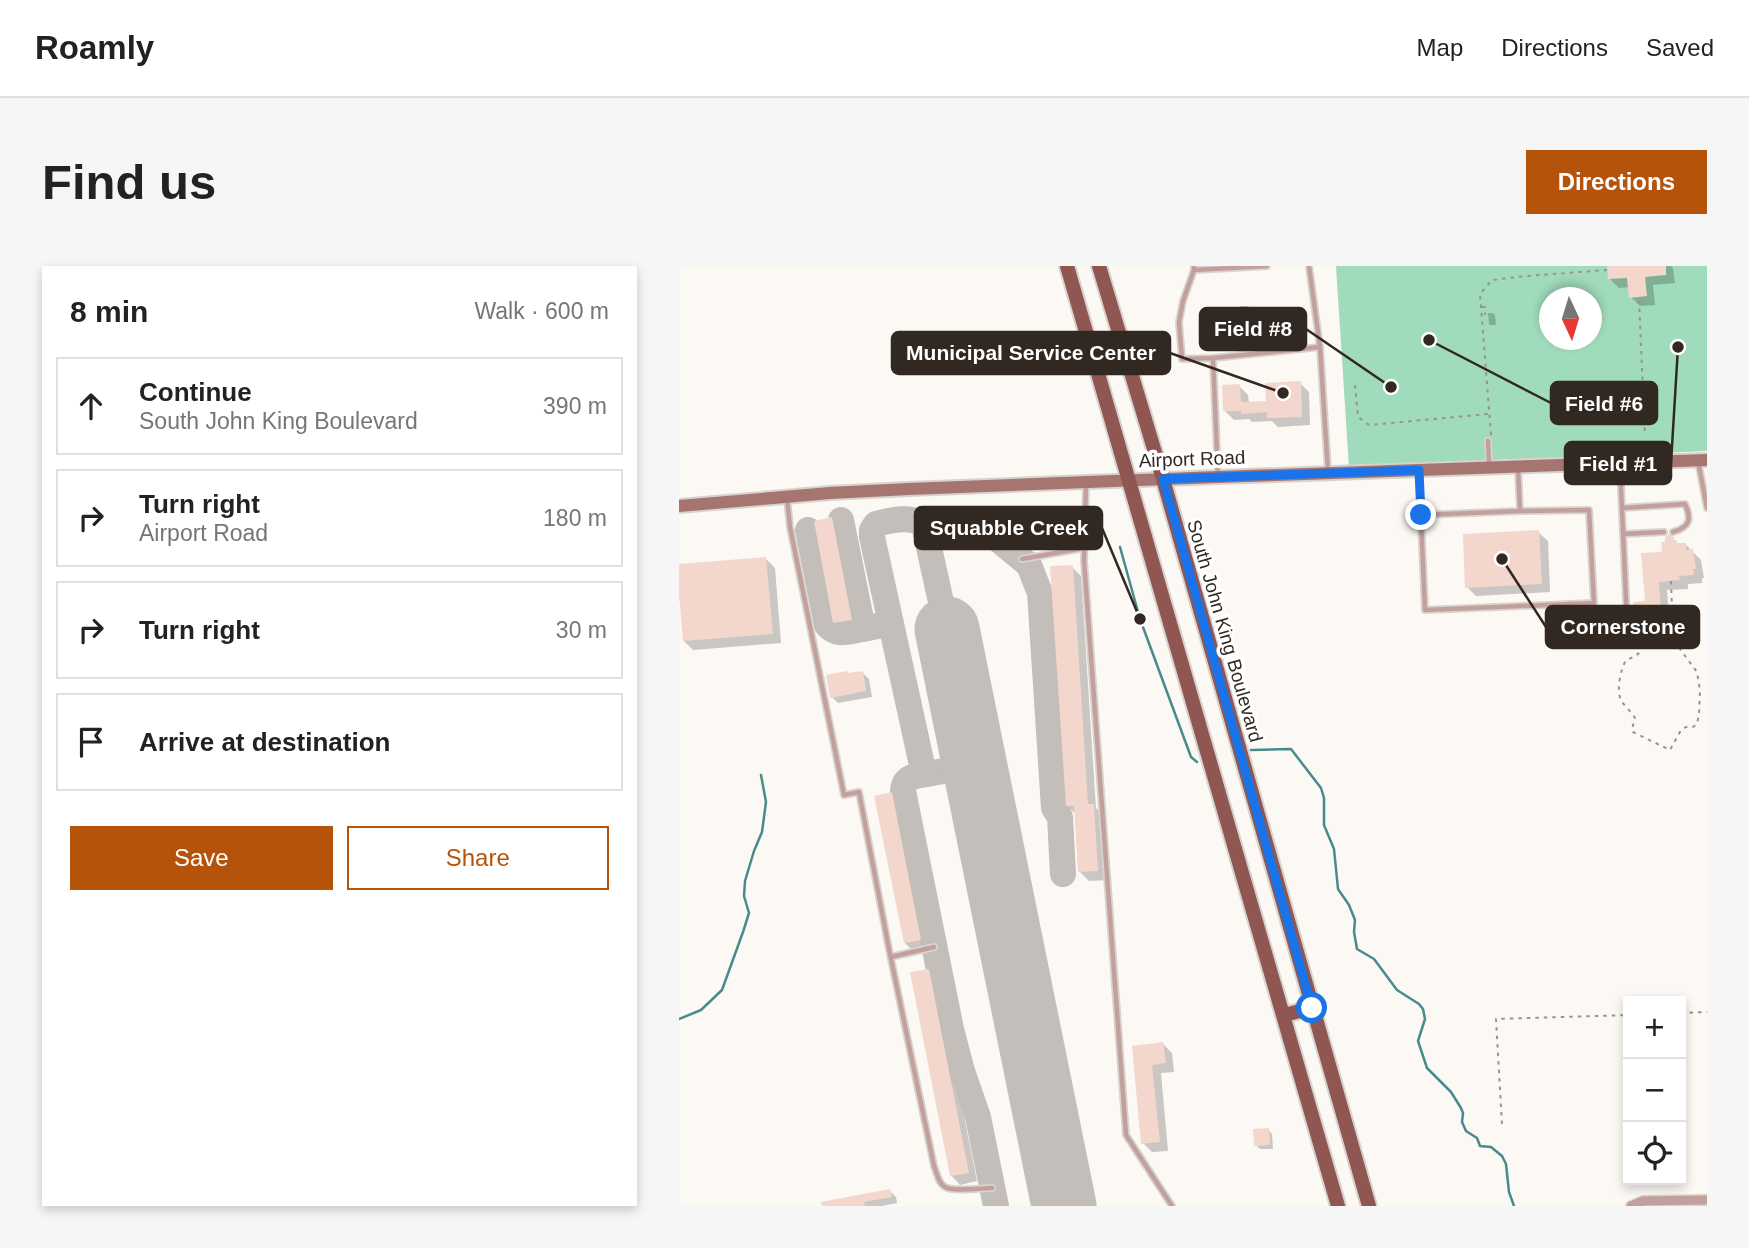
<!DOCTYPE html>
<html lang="en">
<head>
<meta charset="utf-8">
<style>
  body { margin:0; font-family:Arial,sans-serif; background:#f6f6f6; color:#222 }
  .controls { position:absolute; right:21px; bottom:21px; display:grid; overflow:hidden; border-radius:0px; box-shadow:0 4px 10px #0003 }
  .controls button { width:63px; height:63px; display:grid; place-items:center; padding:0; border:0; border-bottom:2px solid #e0e0e0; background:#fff; color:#222; font:35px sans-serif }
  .compass { position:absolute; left:860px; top:21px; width:63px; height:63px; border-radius:50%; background:#fff; box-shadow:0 4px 10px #0003; rotate:176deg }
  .stop { position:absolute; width:21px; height:21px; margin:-16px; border:5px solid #1a73e8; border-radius:50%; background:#fff }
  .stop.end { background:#1a73e8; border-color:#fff; box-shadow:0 2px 7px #0008 }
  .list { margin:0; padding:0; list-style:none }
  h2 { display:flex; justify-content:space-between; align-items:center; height:91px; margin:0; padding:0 28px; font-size:30px }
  h2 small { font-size:23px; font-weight:400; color:#767676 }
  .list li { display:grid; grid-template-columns:46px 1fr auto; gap:21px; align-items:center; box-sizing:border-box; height:98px; margin:0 14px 14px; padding:0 14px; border:2px solid #e0e0e0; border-radius:0px }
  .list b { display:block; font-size:26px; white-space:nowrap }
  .list p { margin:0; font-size:23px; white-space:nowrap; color:#767676 }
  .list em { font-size:23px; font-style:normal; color:#767676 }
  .actions { display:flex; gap:14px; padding:21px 28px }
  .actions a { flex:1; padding:16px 0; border:2px solid #b45309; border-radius:0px; text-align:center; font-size:24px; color:#b45309 }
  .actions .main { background:#b45309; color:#fff }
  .icon { flex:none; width:38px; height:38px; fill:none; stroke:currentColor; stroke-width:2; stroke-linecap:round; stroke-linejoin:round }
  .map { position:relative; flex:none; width:1028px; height:940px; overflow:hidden; border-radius:0px }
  header { display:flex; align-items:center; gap:42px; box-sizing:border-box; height:98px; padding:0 35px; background:#fff; border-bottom:2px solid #e0e0e0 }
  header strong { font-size:33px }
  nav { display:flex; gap:38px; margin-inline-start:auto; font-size:24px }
  .intro { display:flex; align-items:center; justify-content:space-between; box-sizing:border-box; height:168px; padding:0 42px }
  h1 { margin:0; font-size:49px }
  .button { padding:18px 32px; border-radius:0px; background:#b45309; color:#fff; font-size:24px; font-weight:700 }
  main { display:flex; gap:42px; padding:0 42px }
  aside { flex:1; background:#fff; border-radius:0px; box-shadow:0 4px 10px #0003 }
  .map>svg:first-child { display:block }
  .green { fill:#a0dbbb; fill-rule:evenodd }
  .shadow { fill:#0003 }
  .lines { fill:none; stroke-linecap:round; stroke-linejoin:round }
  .stream { stroke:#498b8d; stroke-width:2.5 }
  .taxiway { stroke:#c4beba; stroke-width:26 }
  .runway { stroke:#c4beba; stroke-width:65 }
  .building { fill:#f3d7cd }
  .lane-casing { stroke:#d7d3ce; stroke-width:8 }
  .street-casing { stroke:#d7d3ce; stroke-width:12 }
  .secondary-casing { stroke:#d7d3ce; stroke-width:16 }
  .primary-casing { stroke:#d7d3ce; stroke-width:18 }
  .path { stroke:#9a938e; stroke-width:2; stroke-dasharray:3.5 5; stroke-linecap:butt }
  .lane { stroke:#c3a09c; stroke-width:4.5 }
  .street { stroke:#c3a09c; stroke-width:9 }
  .secondary { stroke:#a67570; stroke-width:12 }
  .primary { stroke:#905651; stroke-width:14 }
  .route { stroke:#1a73e8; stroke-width:9 }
  .labels { text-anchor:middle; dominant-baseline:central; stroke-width:7; stroke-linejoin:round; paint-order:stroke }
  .street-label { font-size:19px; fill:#312822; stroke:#fff }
  .leader { fill:none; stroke:#312822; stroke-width:2.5 }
  .callout-dot { fill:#312822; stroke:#fff; stroke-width:2.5 }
  .callout { fill:#312822; stroke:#312822; stroke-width:2.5 }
  .callout-label { font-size:21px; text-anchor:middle; font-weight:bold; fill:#fff }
</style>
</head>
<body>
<header>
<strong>Roamly</strong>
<nav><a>Map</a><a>Directions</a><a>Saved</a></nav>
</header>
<div class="intro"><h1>Find us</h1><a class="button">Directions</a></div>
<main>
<aside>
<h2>8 min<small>Walk · 600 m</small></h2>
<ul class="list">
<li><svg class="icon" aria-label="ahead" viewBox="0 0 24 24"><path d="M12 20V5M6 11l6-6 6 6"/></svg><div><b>Continue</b><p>South John King Boulevard</p></div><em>390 m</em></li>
<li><svg class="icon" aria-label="right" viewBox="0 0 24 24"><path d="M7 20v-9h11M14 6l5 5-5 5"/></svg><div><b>Turn right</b><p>Airport Road</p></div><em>180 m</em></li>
<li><svg class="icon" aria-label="right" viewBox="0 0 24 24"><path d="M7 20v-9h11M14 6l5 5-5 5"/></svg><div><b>Turn right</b></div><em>30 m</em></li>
<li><svg class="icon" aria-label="arrive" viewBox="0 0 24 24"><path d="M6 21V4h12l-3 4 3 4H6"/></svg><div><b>Arrive at destination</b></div></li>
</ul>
<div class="actions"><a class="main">Save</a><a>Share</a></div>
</aside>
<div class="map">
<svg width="1028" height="940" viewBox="0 0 1028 940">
  <rect width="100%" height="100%" fill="#fcf8f4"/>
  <path class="green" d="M657,0h371v185l-358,17zM870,32h42v42h-42z"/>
  <path class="shadow" d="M930,0h62l2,2 2,15 -22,2 2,20 -15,1 -9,-9 -1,-10 -11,1 -9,-9z
    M561,40h8l4,4 1,15h-7l-4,-4z
    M809,47h5l2,2 1,10h-6l-1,-1z
    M551,57l4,4 2,24h-9l-4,-4z
    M621,117l9,9 1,33 -32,2 -6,-6 -20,1 -3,-3 -15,1 -9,-9 14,-25 9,9 1,8h19z
    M152,253l9,9 20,100 -16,3 -9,-9z
    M859,266l10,9 2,51 -74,4 -9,-9z
    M994,272l6,7 6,-1 16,16 3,18h-2v5l-14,1v5l-21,1 2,27 -25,2 -9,-9 11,-8 18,-48z
    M87,293l9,9 6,75 -88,7 -9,-9 -3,-43h-2v-32z
    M393,301l9,9 15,232 7,7 4,65 -18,1 -9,-9 -3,-57 -10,-9z
    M183,406l7,7 3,18 -34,6 -6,-6 17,-22z
    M212,528l9,9 29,146 -15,3 -9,-9z
    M249,705l9,9 40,201 -17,4 -9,-10z
    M484,778l9,9 2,19 -13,1 7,78 -16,1 -9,-9 -9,-96z
    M589,864l4,4 1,15h-13l-4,-4z
    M211,925l6,6 1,6 -15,3h-56z"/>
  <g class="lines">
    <path class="stream" d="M441,281l20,72 51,138 6,5
      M572,484l40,-1 30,39 3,10v27l10,24 4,40 11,16 6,15 -1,12 3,17 17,10 23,31 22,14 4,5 2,10 -7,22 9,27 24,24 10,16 2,5 -1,9 4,9 11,7 3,8 11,1 11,9 4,8 3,28 5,14
      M0,753l22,-9 21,-20 21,-58 6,-19 -5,-17 1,-15 9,-30 8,-19 4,-30 -5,-27"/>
    <path class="taxiway" d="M162,254l22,109 28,-6
      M129,264l19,95c10,12 22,6 36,4
      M250,280l4,-14 2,-5 5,-3 21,-2 18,2 50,41 11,28 14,215 6,9 3,57
      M268,363l-23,-104c-13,-10 -33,-5 -48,-1l-4,6v7l50,228 6,7 4,1 42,-7
      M253,507c-13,3 -28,1 -29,18l48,238 11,42 16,46 18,89"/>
    <path class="runway" d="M268,363l117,577"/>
  </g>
  <path class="building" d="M928,0h59v9l-21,2 2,19 -18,2 -2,-20 -19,1z
    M622,115l1,36 -35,1v-6l-26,2v-3h-18l-1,-26 18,-1 1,18 25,-1 -1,-18z
    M153,251l20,103 -19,3 -19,-102z
    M860,264l3,54 -77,4 -2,-54z
    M990,268l5,3v4h3v2h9v7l7,-1 3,20h-3l1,6 -15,1 1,4 -21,2 2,26 -28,2v-8l12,-1 -4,-48 21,-1 -1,-10h4v-5z
    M87,291l7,77 -90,7 -4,-46v-31z
    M394,299l15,239h6l4,67 -20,1 -4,-66h-8l-16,-240z
    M168,405l1,2 15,-2 3,20 -36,7 -4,-23z
    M213,526l29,148 -17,3 -30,-147z
    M250,703l40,204 -19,3 -40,-204z
    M484,776l3,21 -14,2 8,77 -19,2 -9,-98z
    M590,862l1,17 -16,1 -1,-17z
    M211,923l2,8 -28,5 1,4h-43l-1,-4z"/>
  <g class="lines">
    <g class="lane-casing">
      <path id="lane" d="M515,0v4l-11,31 -4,21 3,37 31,-1 5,118
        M630,0l11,81 8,124
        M515,4l73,-4
        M534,92l107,-11
        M809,175l1,23
        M1019,195l9,47
        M941,198l8,181
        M740,207l6,137 169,-7 -5,-93 -69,1 -2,-44
        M407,218l-2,77 42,574 46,71
        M108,232l3,29 54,268 15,-3 30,157 45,217c3,7 4,17 11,21 9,5 36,1 47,1
        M943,242l63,-4c7,15 5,23 -12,28
        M742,249l99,-4
        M944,268l41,-2
        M343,293l62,-11
        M212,691l43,-10"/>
    </g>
    <g class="street-casing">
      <path id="street" d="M952,940l12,-5 64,-1"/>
    </g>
    <g class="secondary-casing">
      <path id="secondary" d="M0,240l151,-13 79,-4 309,-12 489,-17"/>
    </g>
    <g class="primary-casing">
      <path id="primary" d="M388,0l271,940
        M420,0l64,213 206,727
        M605,749l28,-7"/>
    </g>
    <path class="path" d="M960,34l6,136
      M803,41h3v8
      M676,119l3,32 11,8 119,-11
      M812,169l-11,-141 12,-14 34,-4 81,-6
      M992,315l1,29 3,6 2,29 20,27 3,19 -1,23 -2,10 -4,3h-7l-5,3 -11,20 -37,-18 -1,-3 3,-11c-4,-7 -11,-12 -14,-18 -5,-11 0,-31 5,-40 25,-8 19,-25 18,-47l29,-1
      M1002,747l26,-1
      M823,858l-6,-105 132,-4"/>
    <use href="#lane" class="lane"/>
    <use href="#street" class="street"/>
    <use href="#secondary" class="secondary"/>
    <use href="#primary" class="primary"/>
  </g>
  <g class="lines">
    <path class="route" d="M633,742l-149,-529 256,-9 2,45"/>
  </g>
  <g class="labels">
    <g class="street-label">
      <text transform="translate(513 193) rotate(-2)">Airport Road</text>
      <text transform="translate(546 365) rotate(74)">South John King Boulevard</text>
    </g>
  </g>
  <path class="leader" d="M712 121L627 63M604 127L491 87M750 74L872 137M999 81L992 197M461 353L423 262M823 293L867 361"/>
  <g class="callout-dot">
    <circle cx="712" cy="121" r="7"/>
    <circle cx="604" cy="127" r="7"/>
    <circle cx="750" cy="74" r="7"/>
    <circle cx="999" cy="81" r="7"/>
    <circle cx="461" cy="353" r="7"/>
    <circle cx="823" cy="293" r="7"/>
  </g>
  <g class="callout">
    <rect x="521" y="42" width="106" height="42" rx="7"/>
    <rect x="213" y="66" width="278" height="42" rx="7"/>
    <rect x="872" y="116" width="106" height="42" rx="7"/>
    <rect x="886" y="176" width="106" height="42" rx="7"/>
    <rect x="236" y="241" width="187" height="42" rx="7"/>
    <rect x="867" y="340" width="153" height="42" rx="7"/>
  </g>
  <g class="callout-label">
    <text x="574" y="70">Field #8</text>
    <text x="352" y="94">Municipal Service Center</text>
    <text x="925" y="145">Field #6</text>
    <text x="939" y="205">Field #1</text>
    <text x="330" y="269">Squabble Creek</text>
    <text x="944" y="368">Cornerstone</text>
  </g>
</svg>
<div class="controls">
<button>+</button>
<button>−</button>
<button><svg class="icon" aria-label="locate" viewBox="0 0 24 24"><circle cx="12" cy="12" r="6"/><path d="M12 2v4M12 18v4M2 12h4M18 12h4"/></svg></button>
</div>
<svg class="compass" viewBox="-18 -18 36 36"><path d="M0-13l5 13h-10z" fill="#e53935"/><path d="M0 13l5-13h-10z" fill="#767676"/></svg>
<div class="stop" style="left:633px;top:742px"></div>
<div class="stop end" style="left:742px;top:249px"></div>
</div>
</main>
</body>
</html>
